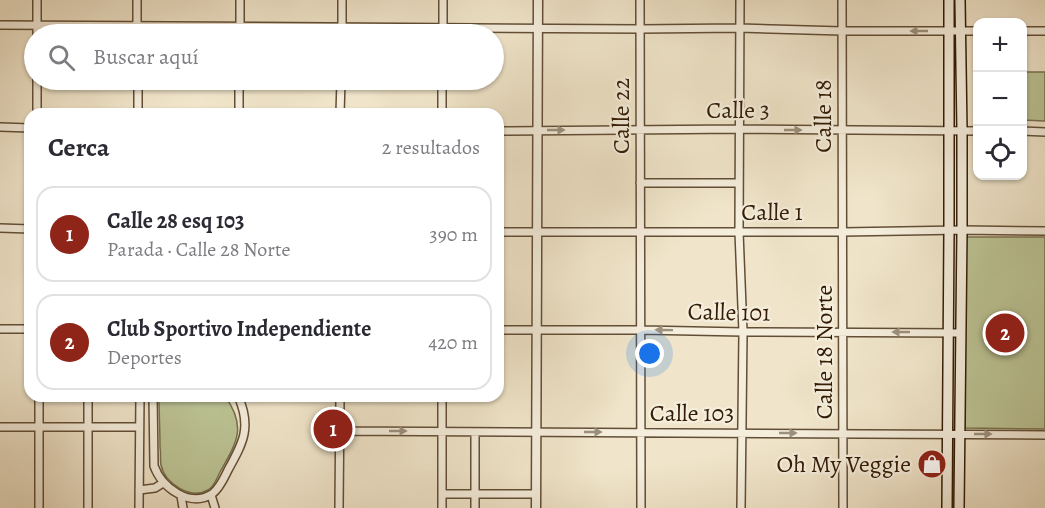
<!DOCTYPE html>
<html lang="es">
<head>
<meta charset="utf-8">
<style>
  body { margin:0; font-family:Alegreya,serif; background:#f2f2f3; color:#2b2b33 }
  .controls { position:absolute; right:18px; top:18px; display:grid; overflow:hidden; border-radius:12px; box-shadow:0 2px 4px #0004 }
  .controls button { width:54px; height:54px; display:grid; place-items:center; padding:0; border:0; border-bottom:2px solid #e1e1e2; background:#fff; color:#2b2b33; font:30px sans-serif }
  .you { position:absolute; left:650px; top:354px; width:21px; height:21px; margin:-15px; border:4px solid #fff; border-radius:50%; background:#1a73e8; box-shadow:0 0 0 9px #1a73e833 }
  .badge { display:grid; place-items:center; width:39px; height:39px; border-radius:50%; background:#8f2418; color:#fff; font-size:20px; font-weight:700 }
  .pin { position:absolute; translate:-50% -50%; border:3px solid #fff; box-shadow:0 2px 6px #0006 }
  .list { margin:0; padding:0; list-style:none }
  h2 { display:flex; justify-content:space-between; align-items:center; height:78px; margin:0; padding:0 24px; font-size:26px }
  h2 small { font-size:20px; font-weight:400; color:#7c7c81 }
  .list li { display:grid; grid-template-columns:39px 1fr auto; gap:18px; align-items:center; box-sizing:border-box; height:96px; margin:0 12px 12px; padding:0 12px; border:2px solid #e1e1e2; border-radius:18px }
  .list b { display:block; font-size:22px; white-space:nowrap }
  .list p { margin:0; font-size:20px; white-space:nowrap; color:#7c7c81 }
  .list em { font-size:20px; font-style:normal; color:#7c7c81 }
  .icon { flex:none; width:33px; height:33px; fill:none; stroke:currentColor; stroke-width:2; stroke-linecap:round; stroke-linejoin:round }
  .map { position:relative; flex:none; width:1045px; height:508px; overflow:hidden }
  .search { position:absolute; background:#fff; box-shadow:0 2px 4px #0004; left:24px; top:24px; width:480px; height:66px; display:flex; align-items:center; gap:15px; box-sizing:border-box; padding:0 21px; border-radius:33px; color:#7c7c81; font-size:22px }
  .panel { position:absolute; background:#fff; box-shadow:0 2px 4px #0004; left:24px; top:108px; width:480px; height:294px; border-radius:18px }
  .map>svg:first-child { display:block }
  .green { fill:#bcc495; stroke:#77704d; stroke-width:1.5 }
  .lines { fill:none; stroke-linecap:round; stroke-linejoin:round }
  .minor-casing { stroke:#624e36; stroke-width:10 }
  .tertiary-casing { stroke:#624e36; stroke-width:11 }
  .secondary-casing { stroke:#321c05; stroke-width:12 }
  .minor { stroke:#f5eedd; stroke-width:7 }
  .tertiary { stroke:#f5eedd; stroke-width:8 }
  .secondary { stroke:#f5eedd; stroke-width:9 }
  .oneway { fill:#9d907c }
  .labels { text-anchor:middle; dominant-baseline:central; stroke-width:4.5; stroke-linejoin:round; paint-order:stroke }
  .street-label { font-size:24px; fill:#321c05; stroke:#f5eedd }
  .poi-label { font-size:24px; fill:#321c05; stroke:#f5eedd; text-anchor:end }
</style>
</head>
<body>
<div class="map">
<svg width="1045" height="508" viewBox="0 0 1045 508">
  <rect width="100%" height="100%" fill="#f0e5ca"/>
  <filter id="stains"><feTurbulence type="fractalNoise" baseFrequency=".00333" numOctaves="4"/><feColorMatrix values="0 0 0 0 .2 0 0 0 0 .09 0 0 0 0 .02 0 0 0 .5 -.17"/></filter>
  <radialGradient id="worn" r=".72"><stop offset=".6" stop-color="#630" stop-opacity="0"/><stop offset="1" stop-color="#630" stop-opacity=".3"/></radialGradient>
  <path class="green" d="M1022,72h23v49l-22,-1z
    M965,237h80v192l-80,-1z
    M159,396h66c22,31 12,46 -5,76 -3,6 -6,15 -12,18 -17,10 -43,-6 -47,-25 -1,-5 0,-12 -1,-18 0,-17 -1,-34 -1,-51z"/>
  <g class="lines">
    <g class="minor-casing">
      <path id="minor" d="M37,0v34
        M137,0v34
        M342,0v34
        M443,0v34
        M640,0l1,508
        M740,0l-1,232 4,100 -2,176
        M842,0l1,508
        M0,25l640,4 100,-1 102,3h136
        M1022,31h23
        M240,34v-34
        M138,80v34
        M37,114v-34
        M239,114v-34
        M340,114l1,-34
        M442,114v-34
        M0,127l30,1
        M498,131l241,-2 239,2
        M1022,131l23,1
        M640,183h99
        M0,228l30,1
        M498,232h345l119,-2 83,1
        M0,329h30
        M498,330h144l101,2 217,1
        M88,396v112
        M153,396l1,70c8,22 36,42 58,28 8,-6 12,-16 16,-24 15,-27 24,-43 10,-74
        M442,396v112
        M0,427h139
        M339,431l706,4
        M139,490l16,-2 8,-5
        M442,494h94
        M211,495l4,13
        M181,496l2,12
        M39,508v-112
        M139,508l1,-112
        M339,508l1,-112
        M475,508v-76"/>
    </g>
    <g class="tertiary-casing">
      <path id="tertiary" d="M536,508l2,-508"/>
    </g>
    <g class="secondary-casing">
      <path id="secondary" d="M947,508l2,-277v-231
        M959,508l3,-278v-99l-2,-131"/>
    </g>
    <use href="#minor" class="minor"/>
    <use href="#tertiary" class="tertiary"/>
    <use href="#secondary" class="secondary"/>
  </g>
  <defs><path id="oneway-solid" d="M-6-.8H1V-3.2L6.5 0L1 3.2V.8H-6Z" transform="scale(1.5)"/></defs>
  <g class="oneway">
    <use href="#oneway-solid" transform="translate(919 31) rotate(-180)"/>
    <use href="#oneway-solid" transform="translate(556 130)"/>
    <use href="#oneway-solid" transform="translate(793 130)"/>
    <use href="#oneway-solid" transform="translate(664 330) rotate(-179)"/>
    <use href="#oneway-solid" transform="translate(901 332) rotate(180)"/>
    <use href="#oneway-solid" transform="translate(398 431)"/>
    <use href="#oneway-solid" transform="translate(593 432)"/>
    <use href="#oneway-solid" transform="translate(788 433)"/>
    <use href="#oneway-solid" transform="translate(983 434)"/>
  </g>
  <defs>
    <g id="shop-disc" transform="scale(1.5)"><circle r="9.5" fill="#8f2418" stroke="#f5eedd"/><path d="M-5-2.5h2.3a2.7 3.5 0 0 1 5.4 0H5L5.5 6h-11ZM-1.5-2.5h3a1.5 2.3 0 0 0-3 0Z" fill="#fff"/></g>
  </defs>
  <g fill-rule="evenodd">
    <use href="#shop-disc" x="932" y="464"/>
  </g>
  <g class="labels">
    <g class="street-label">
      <text x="738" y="110">Calle 3</text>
      <text transform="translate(621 116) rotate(-90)">Calle 22</text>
      <text transform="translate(823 116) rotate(-90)">Calle 18</text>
      <text x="772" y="212">Calle 1</text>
      <text transform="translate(729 312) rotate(1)">Calle 101</text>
      <text transform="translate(824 352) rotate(-90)">Calle 18 Norte</text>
      <text x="692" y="413">Calle 103</text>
    </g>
    <g class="poi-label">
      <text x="911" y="464">Oh My Veggie</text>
    </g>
  </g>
  <rect width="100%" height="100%" filter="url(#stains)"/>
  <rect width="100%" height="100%" fill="url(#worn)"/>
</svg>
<div class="controls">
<button>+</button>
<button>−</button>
<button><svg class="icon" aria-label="locate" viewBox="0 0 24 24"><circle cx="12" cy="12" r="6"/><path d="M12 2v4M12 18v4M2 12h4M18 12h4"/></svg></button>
</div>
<div class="you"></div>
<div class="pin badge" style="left:333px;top:429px">1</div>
<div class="pin badge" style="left:1005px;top:333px">2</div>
<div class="search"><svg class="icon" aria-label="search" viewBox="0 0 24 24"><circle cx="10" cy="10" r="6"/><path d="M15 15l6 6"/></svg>Buscar aquí</div>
<section class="panel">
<h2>Cerca<small>2 resultados</small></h2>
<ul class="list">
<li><span class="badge">1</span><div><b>Calle 28 esq 103</b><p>Parada · Calle 28 Norte</p></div><em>390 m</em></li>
<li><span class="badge">2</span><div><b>Club Sportivo Independiente</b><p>Deportes</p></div><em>420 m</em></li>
</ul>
</section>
</div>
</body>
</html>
